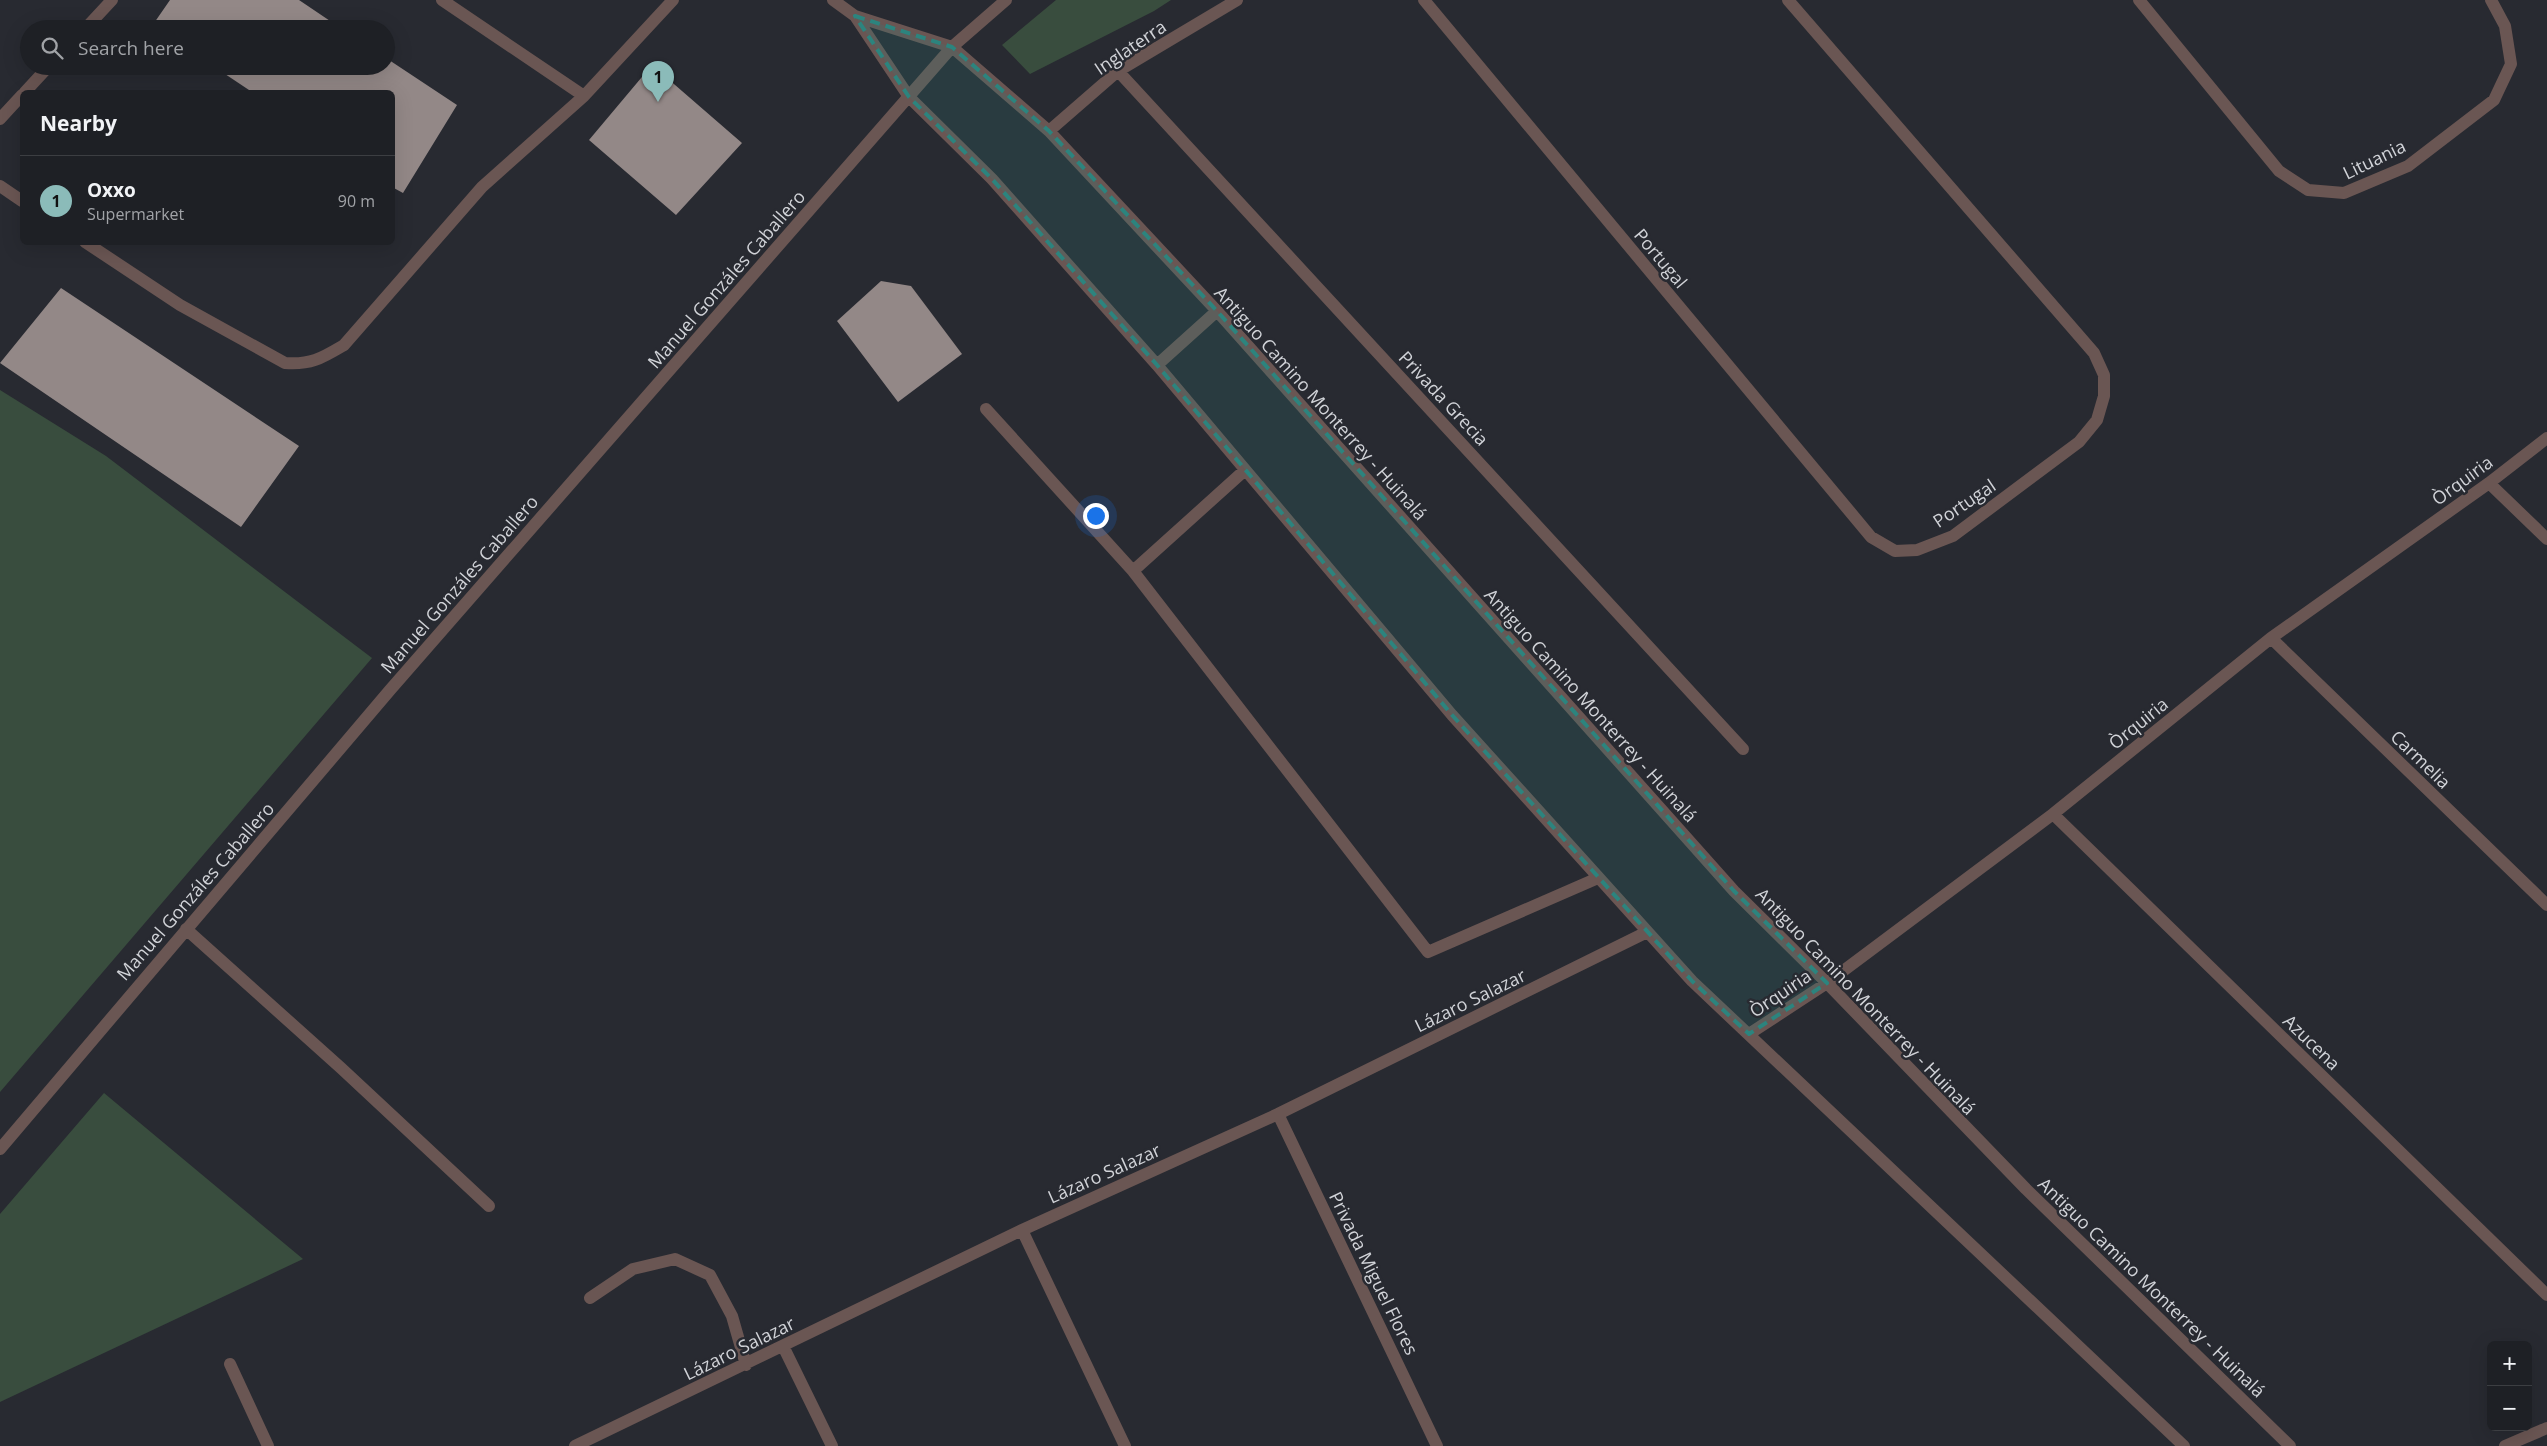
<!DOCTYPE html>
<html lang="en">
<head>
<meta charset="utf-8">
<style>
  body { margin:0; font-family:"Open Sans",sans-serif; background:#26282d; color:#f1f3f6 }
  .controls { position:absolute; right:15px; bottom:15px; display:grid; overflow:hidden; border-radius:8px; box-shadow:0 5px 20px #0002 }
  .controls button { width:45px; height:45px; display:grid; place-items:center; padding:0; border:0; border-bottom:1px solid #3c3e42; background:#1e2025; color:#f1f3f6; font:25px sans-serif }
  .you { position:absolute; left:1095px; top:515px; width:18px; height:18px; margin:-12px; border:4px solid #fff; border-radius:50%; background:#1a73e8; box-shadow:0 0 0 8px #1a73e833 }
  .badge { display:grid; place-items:center; width:32px; height:32px; border-radius:50%; background:#8bbbb9; color:#111; font-size:16px; font-weight:700 }
  .pin { position:absolute; translate:-50% -41px; filter:drop-shadow(0 1px 2px #0008) }
  .pin::after { content:''; position:absolute; top:26px; width:18px; height:15px; background:inherit; clip-path:polygon(0 0,100% 0,50% 100%) }
  .list { margin:0; padding:0; list-style:none }
  h2 { display:flex; justify-content:space-between; align-items:center; height:65px; margin:0; padding:0 20px; font-size:21px }
  h2 small { font-size:16px; font-weight:400; color:#a1a3a7 }
  .list li { display:grid; grid-template-columns:32px 1fr auto; gap:15px; align-items:center; box-sizing:border-box; height:90px; padding:0 20px; border-top:1px solid #3c3e42 }
  .list b { display:block; font-size:19px; white-space:nowrap }
  .list p { margin:0; font-size:16px; white-space:nowrap; color:#a1a3a7 }
  .list em { font-size:16px; font-style:normal; color:#a1a3a7 }
  .icon { flex:none; width:28px; height:28px; fill:none; stroke:currentColor; stroke-width:2; stroke-linecap:round; stroke-linejoin:round }
  .map { position:relative; flex:none; width:2547px; height:1446px; overflow:hidden }
  .search { position:absolute; background:#1e2025; box-shadow:0 5px 20px #0002; left:20px; top:20px; width:375px; height:55px; display:flex; align-items:center; gap:12px; box-sizing:border-box; padding:0 18px; border-radius:28px; color:#a1a3a7; font-size:19px }
  .panel { position:absolute; background:#1e2025; box-shadow:0 5px 20px #0002; left:20px; top:90px; width:375px; height:155px; border-radius:8px }
  .map>svg:first-child { display:block }
  .green { fill:#394d3e }
  .building { fill:#938887 }
  .lines { fill:none; stroke-linecap:round; stroke-linejoin:round }
  .minor { stroke:#6a5653; stroke-width:12 }
  .marked { fill:#2c847e; fill-opacity:0.2; stroke:#2c847e; stroke-width:4; stroke-dasharray:10 6; stroke-linejoin:round }
  .labels { text-anchor:middle; dominant-baseline:central; stroke-width:5; stroke-linejoin:round; paint-order:stroke }
  .street-label { font-size:18px; fill:#d1d3d8; stroke:#282a31 }
</style>
</head>
<body>
<div class="map">
<svg width="2547" height="1446" viewBox="0 0 2547 1446">
  <rect width="100%" height="100%" fill="#282a31"/>
  <path class="green" d="M1056,0h115l-17,11 -124,63 -28,-29z
    M0,390l106,66 266,202 -372,434z
    M104,1093l199,166 -303,143v-188z"/>
  <path class="building" d="M170,0h129l43,29h-185l-5,-3z
    M386,58l71,47 -54,88 -11,-6v-95h-140l-39,-26h173z
    M652,65l90,78 -66,72 -87,-75z
    M881,281l30,5 51,68 -64,48 -61,-81z
    M61,288l238,158 -58,81 -241,-164z"/>
  <g class="lines">
    <path class="minor" d="M442,0l142,96
      M833,0l22,16 54,81 83,82 165,186 295,350 240,266 492,465
      M1424,0l447,537 24,14 22,-1 36,-14 126,-94 18,-22 7,-24v-21l-10,-22 -306,-353
      M2139,0l140,171 29,19 36,3 64,-27 86,-66 17,-36 -6,-38 -14,-26
      M855,16l97,31 97,84 168,180 517,580 93,92 199,206 264,257
      M85,29l27,-29
      M1118,71l625,678
      M25,92l24,-26
      M0,119l22,-24
      M1049,131l69,-60 119,-71
      M0,186l22,15
      M85,242l95,63 105,58c26,2 37,-5 59,-18l138,-158 102,-91 89,-96
      M1157,365l60,-54
      M986,409l147,162 112,-101
      M2489,483l58,56
      M1133,571l295,381 170,-74
      M2271,638l276,267
      M2053,814l494,481
      M186,929l155,139 148,138
      M1749,1034l78,-51 226,-169 218,-176 218,-155 58,-45
      M1278,1114l159,332
      M0,1149l390,-459 562,-643 54,-47
      M1022,1230l103,216
      M590,1298l43,-29 42,-10 35,16 22,41 14,49
      M783,1346l49,100
      M230,1364l38,82
      M575,1446l447,-216 256,-116 369,-182
      M2505,1446l42,-18"/>
  </g>
  <path class="marked" d="M855,16l97,31 97,84 168,180 517,580 93,92 -78,51 -57,-53 -240,-266 -295,-350 -165,-186 -83,-82z"/>
  <g class="labels">
    <g class="street-label">
      <text transform="translate(1130 47) rotate(-34)">Inglaterra</text>
      <text transform="translate(2374 159) rotate(-26)">Lituania</text>
      <text transform="translate(1661 258) rotate(50)">Portugal</text>
      <text transform="translate(726 279) rotate(-49)">Manuel Gonzáles Caballero</text>
      <text transform="translate(1444 398) rotate(47)">Privada Grecia</text>
      <text transform="translate(1321 403) rotate(48)">Antiguo Camino Monterrey - Huinalá</text>
      <text transform="translate(2462 480) rotate(-36)">Òrquiria</text>
      <text transform="translate(1964 503) rotate(-34)">Portugal</text>
      <text transform="translate(459 584) rotate(-49)">Manuel Gonzáles Caballero</text>
      <text transform="translate(1591 705) rotate(48)">Antiguo Camino Monterrey - Huinalá</text>
      <text transform="translate(2138 723) rotate(-39)">Òrquiria</text>
      <text transform="translate(2421 759) rotate(44)">Carmelia</text>
      <text transform="translate(195 891) rotate(-49)">Manuel Gonzáles Caballero</text>
      <text transform="translate(1780 993) rotate(-34)">Òrquiria</text>
      <text transform="translate(1470 1000) rotate(-26)">Lázaro Salazar</text>
      <text transform="translate(1866 1001) rotate(46)">Antiguo Camino Monterrey - Huinalá</text>
      <text transform="translate(2312 1042) rotate(44)">Azucena</text>
      <text transform="translate(1104 1173) rotate(-24)">Lázaro Salazar</text>
      <text transform="translate(1374 1273) rotate(64)">Privada Miguel Flores</text>
      <text transform="translate(2152 1287) rotate(44)">Antiguo Camino Monterrey - Huinalá</text>
      <text transform="translate(739 1348) rotate(-26)">Lázaro Salazar</text>
    </g>
  </g>
</svg>
<div class="controls">
<button>+</button>
<button>−</button>
</div>
<div class="you"></div>
<div class="pin badge" style="left:658px;top:102px">1</div>
<div class="search"><svg class="icon" aria-label="search" viewBox="0 0 24 24"><circle cx="10" cy="10" r="6"/><path d="M15 15l6 6"/></svg>Search here</div>
<section class="panel">
<h2>Nearby<small></small></h2>
<ul class="list">
<li><span class="badge">1</span><div><b>Oxxo</b><p>Supermarket</p></div><em>90 m</em></li>
</ul>
</section>
</div>
</body>
</html>
